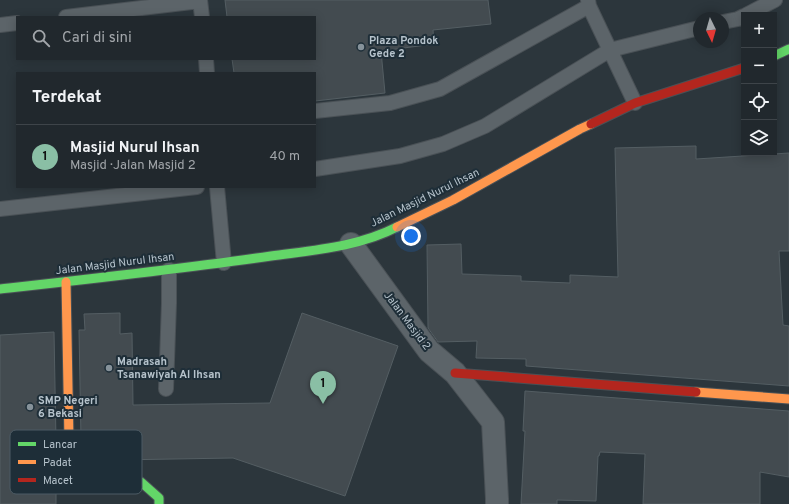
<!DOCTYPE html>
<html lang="id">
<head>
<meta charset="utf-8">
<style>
  body { margin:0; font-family:Overpass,sans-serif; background:#293035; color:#f1f3f6 }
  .controls { position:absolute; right:12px; top:12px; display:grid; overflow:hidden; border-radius:0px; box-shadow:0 2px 10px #0003 }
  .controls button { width:36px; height:36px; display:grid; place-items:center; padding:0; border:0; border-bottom:1px solid #3e4449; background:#21282d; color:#f1f3f6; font:20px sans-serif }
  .compass { position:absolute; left:693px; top:12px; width:36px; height:36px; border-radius:50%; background:#21282d; box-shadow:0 2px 10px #0003; rotate:175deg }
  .you { position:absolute; left:411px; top:236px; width:14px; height:14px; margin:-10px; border:3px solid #fff; border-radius:50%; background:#1a73e8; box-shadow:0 0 0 6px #1a73e833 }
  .badge { display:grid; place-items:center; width:26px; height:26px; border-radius:50%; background:#8abfa5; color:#111; font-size:13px; font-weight:700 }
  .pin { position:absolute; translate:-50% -33px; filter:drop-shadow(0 1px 2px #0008) }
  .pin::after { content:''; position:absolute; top:21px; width:14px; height:12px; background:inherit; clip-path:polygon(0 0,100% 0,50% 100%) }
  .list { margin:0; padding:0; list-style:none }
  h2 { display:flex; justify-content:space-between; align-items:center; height:52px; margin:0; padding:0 16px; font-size:17px }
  h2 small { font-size:13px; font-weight:400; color:#a2a6aa }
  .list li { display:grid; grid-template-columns:26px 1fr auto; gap:12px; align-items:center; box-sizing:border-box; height:64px; padding:0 16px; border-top:1px solid #3e4449 }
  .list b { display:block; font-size:15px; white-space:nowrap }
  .list p { margin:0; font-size:13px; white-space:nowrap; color:#a2a6aa }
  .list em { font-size:13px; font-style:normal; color:#a2a6aa }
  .icon { flex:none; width:22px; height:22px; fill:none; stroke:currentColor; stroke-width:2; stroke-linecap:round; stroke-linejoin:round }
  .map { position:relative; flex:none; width:789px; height:504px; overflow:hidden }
  .search { position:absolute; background:#21282d; box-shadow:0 2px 10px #0003; left:16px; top:16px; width:300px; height:44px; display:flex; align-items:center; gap:10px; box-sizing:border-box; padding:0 14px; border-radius:0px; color:#a2a6aa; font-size:15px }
  .panel { position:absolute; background:#21282d; box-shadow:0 2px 10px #0003; left:16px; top:72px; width:300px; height:116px; border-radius:0px }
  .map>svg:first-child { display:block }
  .building { fill:#434b50; stroke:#545e63 }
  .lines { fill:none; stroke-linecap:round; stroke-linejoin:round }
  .lane-casing { stroke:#4a5156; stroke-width:16 }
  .street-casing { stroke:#4a5156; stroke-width:24 }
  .fast-casing { stroke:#4a5156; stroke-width:11 }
  .slow-casing { stroke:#4a5156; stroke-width:11 }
  .jam-casing { stroke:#4a5156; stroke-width:11 }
  .lane { stroke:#5c6469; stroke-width:14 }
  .street { stroke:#5c6469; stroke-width:22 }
  .fast { stroke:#63d668; stroke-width:9 }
  .slow { stroke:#ff974d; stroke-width:9 }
  .jam { stroke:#b3261e; stroke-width:9 }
  .poi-dot { fill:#86929a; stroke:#1e2e38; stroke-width:1.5 }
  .labels { text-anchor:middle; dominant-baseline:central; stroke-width:4; stroke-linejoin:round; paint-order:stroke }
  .poi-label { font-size:11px; font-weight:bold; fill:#b6c3cc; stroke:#1e2e38; text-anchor:start }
  .street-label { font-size:11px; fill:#b6c3cc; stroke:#1e2e38 }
  .key { fill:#1e2e38; stroke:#4c5b64; stroke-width:1 }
  .key-label { font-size:11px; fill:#b6c3cc }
</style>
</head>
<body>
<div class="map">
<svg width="789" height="504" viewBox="0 0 789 504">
  <rect width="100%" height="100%" fill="#2c363c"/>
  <path class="building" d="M225,0h263l3,24 -58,6 1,14 -53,7 4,42 -70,8v-28h-81l-2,-14h83v-42h-88z
    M696,146v13l93,-6v98h-10l4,74 6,1v60l-263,-20v-7l-50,-1 1,-17 -39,1 -10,-14 -1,-83 34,-1 1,30 59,2v5l49,2v-8l48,2 -3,-129z
    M120,313v21l12,-1 1,72 137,-2 32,-90 96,33 -53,150 -112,-38 -118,2 -13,-4 -13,-2 -4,-3 -4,-12 -2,-109h6l-1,-16z
    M54,332l2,109 6,21h-6v42h-56v-169z
    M525,391l264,20v66l-29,-5v32h-117l2,-50 -45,-2 -1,4h-1l-2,45 -39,-1v4h-36l4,-73h-2z"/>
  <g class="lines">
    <g class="lane-casing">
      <path id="lane" d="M200,0l2,17
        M588,0l1,6 46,97
        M746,15l29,-15
        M66,17l134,-16
        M723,22l15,-3 6,-3
        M0,25l17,-2
        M206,59l1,14
        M315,111l75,-8 50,-14 149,-83
        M315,169l85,-13 43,-12 42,-18 125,-76 89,-22
        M217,187l7,76
        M0,209l197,-22
        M166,389l3,-86v-33"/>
    </g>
    <g class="street-casing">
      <path id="street" d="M351,244l78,107 26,22 38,49 4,77v5"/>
    </g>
    <g class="fast-casing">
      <path id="fast" d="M774,56l15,-7
        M0,289c90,-10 181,-20 271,-33 43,-6 87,-9 126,-29
        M71,448l3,11 10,7 14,2 43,14 18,16v6"/>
    </g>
    <g class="slow-casing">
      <path id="slow" d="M397,227l56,-27 127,-71 11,-5
        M66,282l3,159 2,7
        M696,392l93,7"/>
    </g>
    <g class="jam-casing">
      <path id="jam" d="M591,124l44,-21 109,-35
        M455,373l241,19"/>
    </g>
    <use href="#lane" class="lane"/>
    <use href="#street" class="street"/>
    <use href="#fast" class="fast"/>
    <use href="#slow" class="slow"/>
    <use href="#jam" class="jam"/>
  </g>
  <g class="poi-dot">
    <circle cx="361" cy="47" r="4"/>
    <circle cx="109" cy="368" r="4"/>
    <circle cx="30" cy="407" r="4"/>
  </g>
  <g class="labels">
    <g class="poi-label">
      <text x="369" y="41">Plaza Pondok<tspan x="369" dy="13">Gede 2</tspan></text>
      <text x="117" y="362">Madrasah<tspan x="117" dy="13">Tsanawiyah Al Ihsan</tspan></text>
      <text x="38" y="401">SMP Negeri<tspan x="38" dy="13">6 Bekasi</tspan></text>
    </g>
    <g class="street-label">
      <text transform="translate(425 198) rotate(-26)">Jalan Masjid Nurul Ihsan</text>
      <text transform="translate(115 264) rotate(-7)">Jalan Masjid Nurul Ihsan</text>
      <text transform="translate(407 321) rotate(53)">Jalan Masjid 2</text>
    </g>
  </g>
  <rect x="10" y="430" width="132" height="64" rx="6" class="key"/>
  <rect x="18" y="442" width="18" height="4" fill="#63d668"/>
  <rect x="18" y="460" width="18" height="4" fill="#ff974d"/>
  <rect x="18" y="478" width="18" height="4" fill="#b3261e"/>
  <g class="key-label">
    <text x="43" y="448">Lancar</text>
    <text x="43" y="466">Padat</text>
    <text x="43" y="484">Macet</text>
  </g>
</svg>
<div class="controls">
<button>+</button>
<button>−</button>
<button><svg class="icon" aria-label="locate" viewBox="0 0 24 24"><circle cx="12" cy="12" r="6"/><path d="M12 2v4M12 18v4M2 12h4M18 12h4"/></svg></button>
<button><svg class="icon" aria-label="layers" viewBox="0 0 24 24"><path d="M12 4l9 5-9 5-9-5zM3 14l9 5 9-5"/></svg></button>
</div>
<svg class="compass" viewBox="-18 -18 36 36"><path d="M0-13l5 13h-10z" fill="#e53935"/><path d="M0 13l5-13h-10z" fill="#a2a6aa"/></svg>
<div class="you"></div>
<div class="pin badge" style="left:323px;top:404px">1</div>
<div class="search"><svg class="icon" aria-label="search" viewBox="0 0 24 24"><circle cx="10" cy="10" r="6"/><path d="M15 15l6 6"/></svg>Cari di sini</div>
<section class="panel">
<h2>Terdekat<small></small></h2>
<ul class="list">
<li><span class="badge">1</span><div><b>Masjid Nurul Ihsan</b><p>Masjid · Jalan Masjid 2</p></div><em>40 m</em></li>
</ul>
</section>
</div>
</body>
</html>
